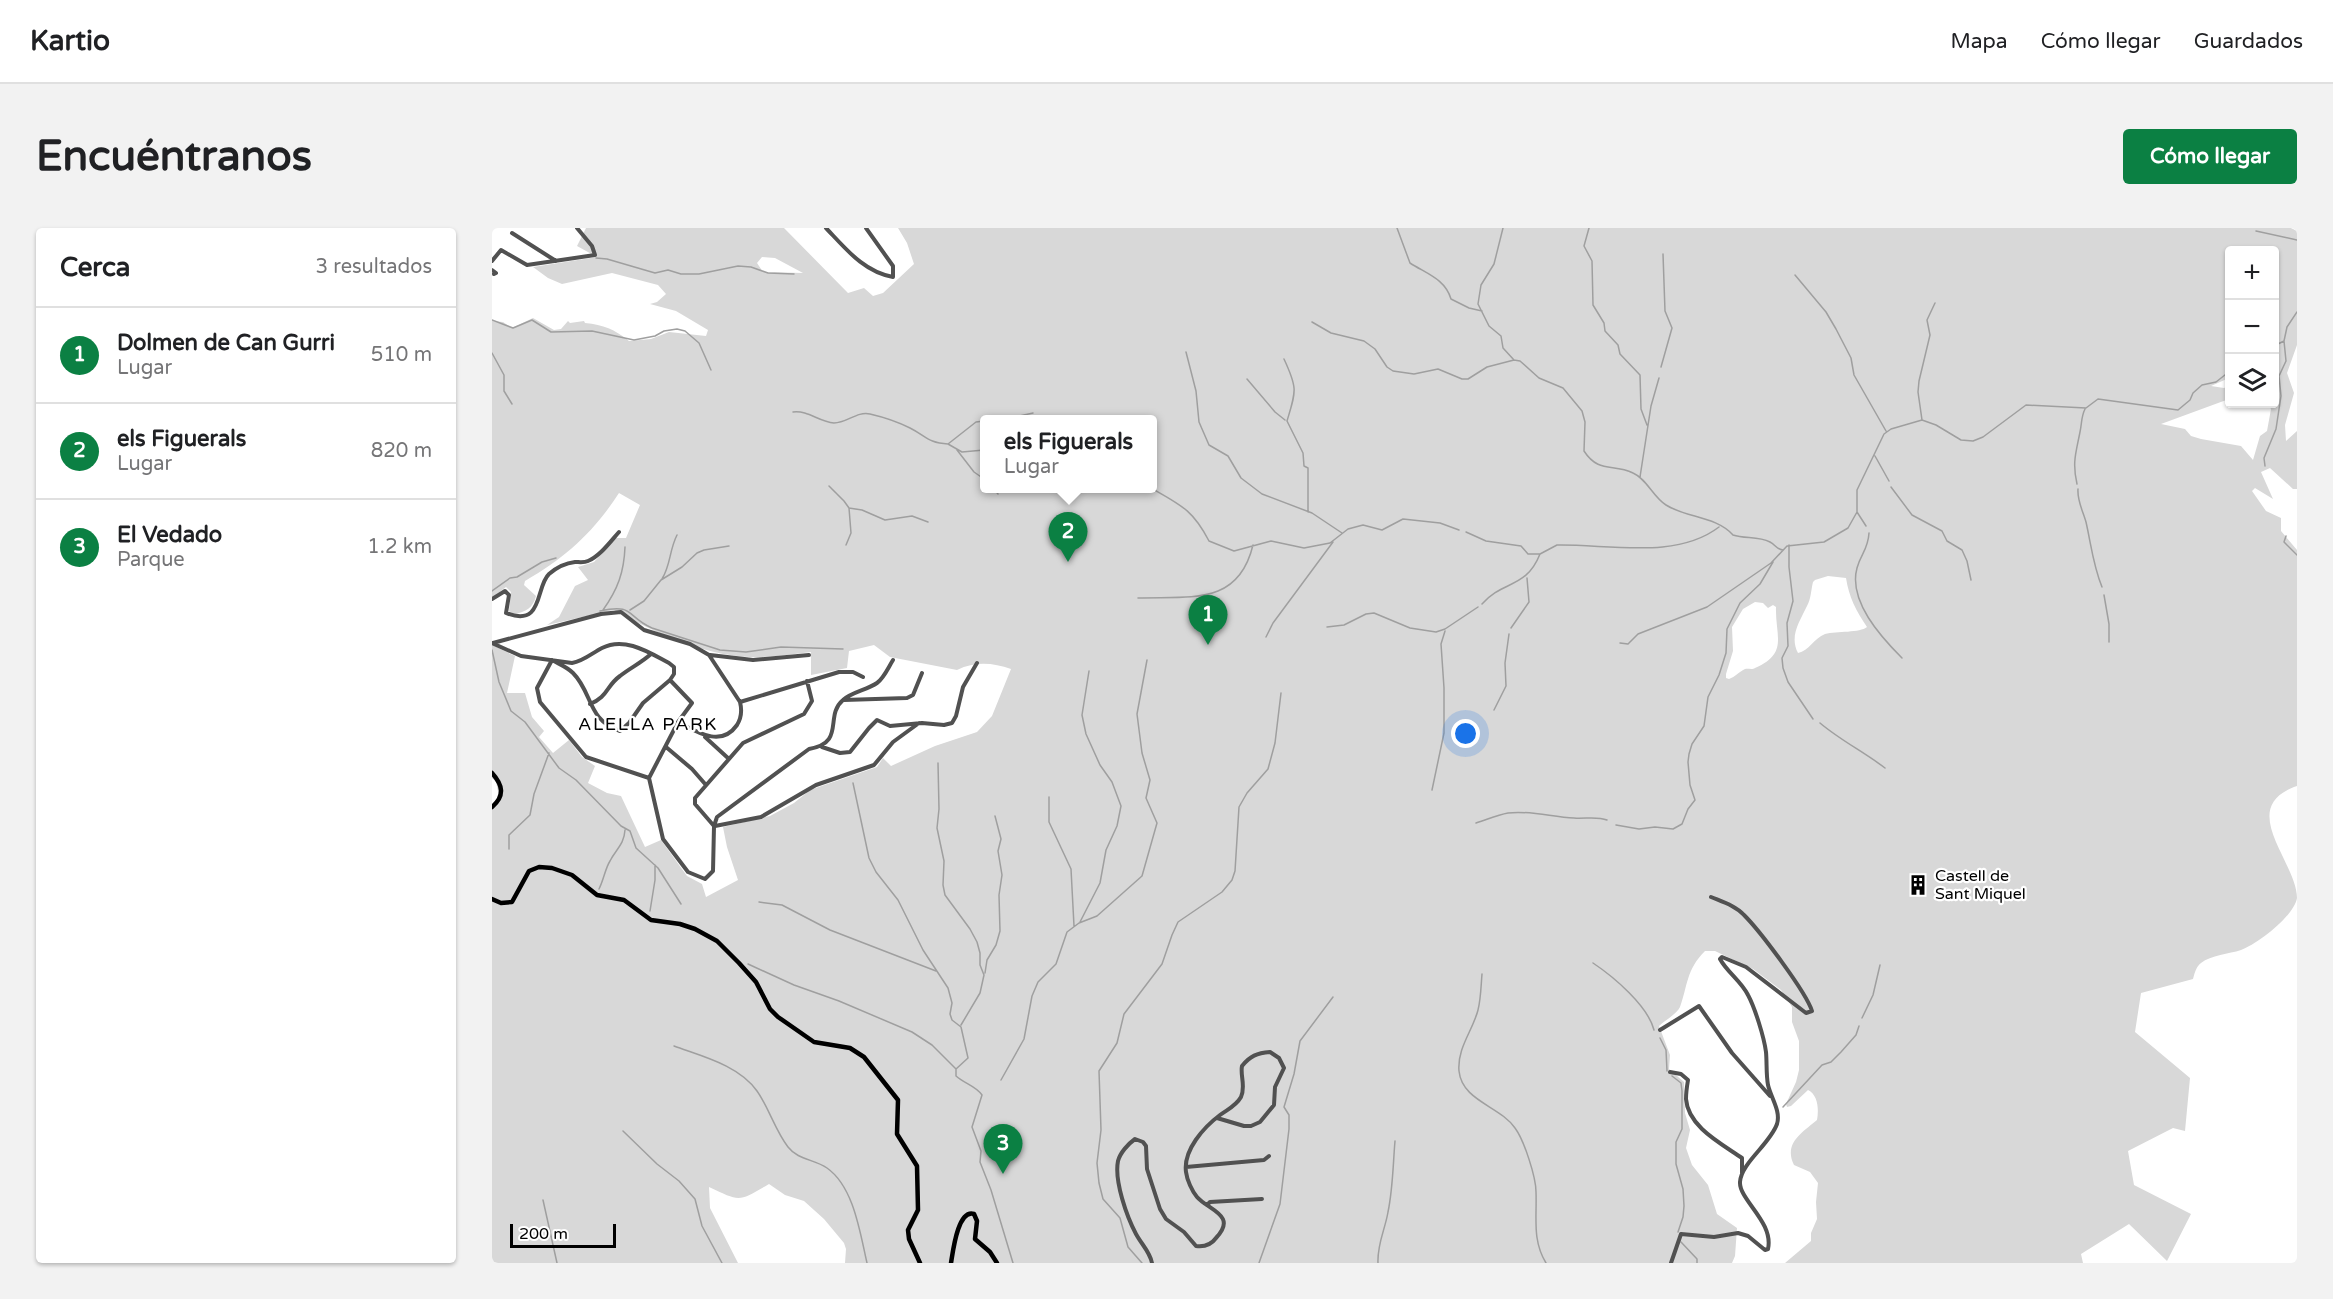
<!DOCTYPE html>
<html lang="es">
<head>
<meta charset="utf-8">
<style>
  body { margin:0; font-family:"Varela Round",sans-serif; background:#f2f2f2; color:#202124 }
  .controls { position:absolute; right:18px; top:18px; display:grid; overflow:hidden; border-radius:6px; box-shadow:0 2px 4px #0004 }
  .controls button { width:54px; height:54px; display:grid; place-items:center; padding:0; border:0; border-bottom:2px solid #e0e0e0; background:#fff; color:#202124; font:30px sans-serif }
  .scale { position:absolute; left:18px; bottom:15px; width:106px; box-sizing:border-box; padding-left:6px; border:3px solid #000; border-top:0; font-size:16px; line-height:21px; white-space:nowrap; color:#000; -webkit-text-stroke:4px #fff; paint-order:stroke }
  .you { position:absolute; left:974px; top:506px; width:21px; height:21px; margin:-15px; border:4px solid #fff; border-radius:50%; background:#1a73e8; box-shadow:0 0 0 9px #1a73e833 }
  .badge { display:grid; place-items:center; width:39px; height:39px; border-radius:50%; background:#0b8043; color:#fff; font-size:20px; font-weight:700 }
  .pin { position:absolute; translate:-50% -50px; filter:drop-shadow(0 2px 3px #0008) }
  .pin::after { content:''; position:absolute; top:32px; width:21px; height:18px; background:inherit; clip-path:polygon(0 0,100% 0,50% 100%) }
  .popup { position:absolute; left:488px; top:187px; width:177px; height:78px; box-sizing:border-box; display:grid; place-content:center; border-radius:6px; background:#fff; filter:drop-shadow(0 2px 4px #0005); font-size:20px; white-space:nowrap; color:#757577 }
  .popup b { font-size:22px; color:#202124 }
  .popup::after { content:''; position:absolute; left:50%; top:100%; margin-left:-12px; border:12px solid transparent; border-top-color:#fff }
  .list { margin:0; padding:0; list-style:none }
  h2 { display:flex; justify-content:space-between; align-items:center; height:78px; margin:0; padding:0 24px; font-size:26px }
  h2 small { font-size:20px; font-weight:400; color:#757577 }
  .list li { display:grid; grid-template-columns:39px 1fr auto; gap:18px; align-items:center; box-sizing:border-box; height:96px; padding:0 24px; border-top:2px solid #e0e0e0 }
  .list b { display:block; font-size:22px; white-space:nowrap }
  .list p { margin:0; font-size:20px; white-space:nowrap; color:#757577 }
  .list em { font-size:20px; font-style:normal; color:#757577 }
  .icon { flex:none; width:33px; height:33px; fill:none; stroke:currentColor; stroke-width:2; stroke-linecap:round; stroke-linejoin:round }
  .map { position:relative; flex:none; width:1805px; height:1035px; overflow:hidden; border-radius:6px }
  header { display:flex; align-items:center; gap:36px; box-sizing:border-box; height:84px; padding:0 30px; background:#fff; border-bottom:2px solid #e0e0e0 }
  header strong { font-size:28px }
  nav { display:flex; gap:33px; margin-inline-start:auto; font-size:21px }
  .intro { display:flex; align-items:center; justify-content:space-between; box-sizing:border-box; height:144px; padding:0 36px }
  h1 { margin:0; font-size:42px }
  .button { padding:15px 27px; border-radius:6px; background:#0b8043; color:#fff; font-size:21px; font-weight:700 }
  main { display:flex; gap:36px; padding:0 36px }
  aside { flex:1; background:#fff; border-radius:6px; box-shadow:0 2px 4px #0004 }
  .map>svg:first-child { display:block }
  .green { fill:#d8d8d8; fill-rule:evenodd }
  .lines { fill:none; stroke-linecap:round; stroke-linejoin:round }
  .stream { stroke:#9f9f9f; stroke-width:1.5 }
  .minor { stroke:#515151; stroke-width:4 }
  .major { stroke:#000; stroke-width:4.5 }
  .labels { text-anchor:middle; dominant-baseline:central; stroke-width:4.5; stroke-linejoin:round; paint-order:stroke }
  .poi-label { font-size:16px; fill:#000; stroke:#fff; text-anchor:start }
  .neighbourhood-label { font-size:18px; letter-spacing:1.5px; fill:#000; stroke:#fff }
</style>
</head>
<body>
<header>
<strong>Kartio</strong>
<nav><a>Mapa</a><a>Cómo llegar</a><a>Guardados</a></nav>
</header>
<div class="intro"><h1>Encuéntranos</h1><a class="button">Cómo llegar</a></div>
<main>
<aside>
<h2>Cerca<small>3 resultados</small></h2>
<ul class="list">
<li><span class="badge">1</span><div><b>Dolmen de Can Gurri</b><p>Lugar</p></div><em>510 m</em></li>
<li><span class="badge">2</span><div><b>els Figuerals</b><p>Lugar</p></div><em>820 m</em></li>
<li><span class="badge">3</span><div><b>El Vedado</b><p>Parque</p></div><em>1.2 km</em></li>
</ul>
</aside>
<div class="map">
<svg width="1805" height="1035" viewBox="0 0 1805 1035">
  <rect width="100%" height="100%" fill="#fff"/>
  <path class="green" d="M94,0h198l64,65 16,-5 9,8 10,-3 31,-29 -7,-21 -9,-15h1393l6,3v114l-10,28 7,20 -9,32 1,16 11,-10v58h-4l-23,-21 -9,4 12,27 -18,-11 -3,3 14,20 15,7v13l16,19v236c-62,21 0,76 0,112 -3,18 -39,46 -56,52 -12,4 -30,5 -40,13 -5,4 -6,9 -8,16l-52,14 -6,39 55,46 -5,53 -12,-3 -45,23 6,34 57,29 -24,47 -38,-37 -48,30 2,9h-298l26,-22v-8l6,-14 -1,-17 2,-19 -8,-11 -16,-7c-11,-22 9,-33 23,-45 2,-11 1,-25 -9,-30l-17,16 -4,1 -1,-3 10,-22 3,-12v-29l-7,-19v-15l-11,-17 -28,-21 -38,-18h-10c-19,19 -17,34 -25,56 -3,7 -16,14 -21,19l11,29 -1,14 15,13 1,31 5,17 -4,18 6,17 16,20 9,29 20,14 -2,28 -3,7h-887l1,-14 -2,-6 -20,-24 -20,-18 -19,-6 -16,-11c-31,18 -28,18 -60,3l1,21 28,55h-246v-458l7,-9 -3,-14 -4,-4v-133l23,11 -8,37h18l7,24 12,14 -5,6 14,16 16,-13 13,17 13,9 -7,17 19,10 14,3 24,51 16,-7 26,36 15,8 4,13 32,-17 -11,-33 -4,-20 47,-11 24,-13 16,-13 67,-23 6,-9 8,8 44,-20 42,-14 15,-16 19,-47c-18,-6 -35,-8 -54,1l-67,-13 -16,-12 -25,6 -2,17 -36,7v-23c-20,2 -41,6 -61,5 -48,-2 -94,-24 -136,-47l-67,15 12,-8 16,-31 13,-6 -10,-13 16,-5 22,-24h10l14,-33 -21,-12c-26,40 -53,64 -94,88l-1,4 12,11c-3,12 -10,16 -22,18l-5,-3 2,-19 -5,-5 -14,11v-277l11,1 9,6 21,-10 21,12 7,-1 7,-8 2,2 14,-2 1,2c19,2 29,6 44,18l22,-2 18,-7 37,4 2,-6 -32,-19 -26,-7 7,-2 9,-8 -8,-9 -46,-12 -50,11 -14,-6 -15,-11 64,-10 -20,-11zM1738,22h44v154h-6l3,5 -4,22 -7,5 -7,24 -12,-14 -40,-7 -10,-3 -6,-7 -24,-5 68,-25v-13l-5,2 -13,-2 18,-8zM270,29l13,1 28,15 -40,-1 -6,-9zM492,192h168v68h-168zM1336,348l18,2c3,19 10,33 21,49 -7,6 -30,4 -42,7 -11,4 -16,17 -27,19 -9,-17 2,-32 9,-47 4,-7 4,-16 6,-24l2,-2zM1263,374l8,1 5,5 5,-3 3,2c-1,29 13,46 -21,61 -3,2 -7,0 -10,1 -5,2 -10,8 -16,10l-3,-1v-4l7,-23 -1,-24 11,-18z"/>
  <g class="lines">
    <path class="stream" d="M905,0l13,35c17,11 35,16 41,36l18,9 13,3
      M1011,0l-9,36 -13,21 -3,19 11,22 12,10 2,12 11,12
      M1097,0l-5,18 8,15 1,44 11,18 1,8 13,14 2,9 20,21 1,34 6,16
      M1764,3l41,9
      M104,30l11,1 48,14 13,-3 13,4h18l39,-8 13,1 17,6 26,1
      M1303,47l31,37 10,17 15,29 3,17 32,56
      M0,92l21,8 19,-8 19,12 41,-1 42,9 21,-4 9,-5 13,-2 8,2 14,12 12,27
      M820,94l19,11 33,8 11,8 12,18 6,4 21,3 24,-5 24,10h6l19,-12 27,-7 6,1 19,17 24,10 19,23 3,11 -1,29c15,23 29,12 49,22 14,6 20,24 33,32 20,13 50,11 67,30 12,4 25,1 37,7 6,3 6,7 13,8
      M1782,118l10,-5
      M694,124l10,39 3,31 10,23 19,11 13,22 21,16 50,19 30,20
      M0,125l12,22v16l8,13
      M792,131c14,30 12,32 3,62l16,32 1,13 4,2v44
      M1169,139l11,-39 -7,-17 -2,-57
      M755,151l28,33 10,8
      M301,184c15,-2 26,10 41,11 13,0 23,-12 36,-9 13,3 28,8 40,14 16,8 18,15 38,16l28,-22 8,-1
      M510,192l31,-7
      M1430,192l-4,-28 1,-11 11,-46 -3,-15 8,-17
      M456,216l14,8 22,-2
      M465,222l17,22 10,7
      M1383,228l14,25
      M1773,238l-1,-8 12,-29 5,-33 -2,-20 7,-15 -2,-20 3,-14 10,-15
      M1148,249l11,-71 8,-28
      M1585,256c-5,-22 -1,-31 3,-52 2,-9 1,-15 5,-23
      M337,258l15,15 5,7 13,2 23,10 27,-4 16,6
      M1399,259l21,28 30,16 5,10 15,9 5,11 4,19
      M501,260l5,6
      M659,260c30,17 42,22 58,53l25,10 37,-10 33,7 26,-5 18,-14 15,-4 19,5 21,-11 37,4 19,7
      M1586,261c-1,12 5,22 8,33 5,22 7,43 16,65
      M1365,284l9,14
      M974,304l20,9 35,5 7,8h12l17,-9c51,-1 119,15 162,-18
      M1377,305c-1,17 -8,20 -12,35 -9,33 24,69 45,90
      M1794,308l-2,6 13,13
      M354,317l5,-12 -2,-25
      M1297,317v22l4,34 -6,22 1,23 -6,12 1,10 5,14 25,37
      M170,351c9,-15 7,-28 15,-44
      M0,363l18,-13 7,-1 25,-15 14,-4
      M1612,367l5,29v18
      M646,370c51,-2 100,9 115,-53
      M990,376c21,-24 44,-15 58,-50
      M111,382c15,-21 21,-38 22,-63
      M138,382l14,-9 17,-21 21,-13 15,-14 7,-3 25,-4
      M108,383c35,-8 26,6 52,17l68,22 26,2 35,-5 62,2
      M835,399l17,-2 22,-11 8,-1 36,15 26,4 9,-3 33,-22
      M1019,400l18,-26 -2,-24
      M774,409l7,-14 60,-81
      M1128,415l8,1 10,-10 69,-27 64,-44 16,-17 37,-4 24,-14 9,-16v-22l27,-56 7,-5 31,-9 14,5 25,15 12,1 10,-4 43,-32 60,3 12,-9 80,11 12,-10 3,-7 9,-8 14,-3 14,-11
      M0,422l7,32 12,29 14,11 34,46 17,12 45,46 9,5 6,17 22,20 23,36
      M1002,482l12,-24 -1,-23 4,-29
      M1328,495c20,17 44,29 65,45
      M446,535l1,46 -2,19 7,33 -1,24 2,10 25,34 7,13 3,11v12l4,10 -4,18 -19,32
      M361,555l16,75 7,14 22,28 25,50 25,38 4,15 -2,11 2,6 9,7 7,31 -12,11v7c9,8 20,10 26,19l-10,32 9,24 -1,11 11,28 22,73
      M940,562l12,-57v-45l-3,-44 4,-13
      M557,569v25l22,47 3,57
      M984,595c10,-3 21,-8 32,-10 22,-3 44,4 66,5 11,1 23,-2 33,2
      M1124,597l23,4 16,-2 18,2 9,-5 6,-15 7,-9 -5,-15 -2,-23 1,-8 3,-10 12,-18 4,-29 11,-22 7,-22 1,-24 13,-26 20,-19 13,-22
      M17,621v-14l21,-20 4,-21 15,-41
      M107,661c5,-10 6,-20 11,-28 6,-12 14,-16 15,-31
      M267,674l23,3 48,25 106,41
      M158,683l5,-31v-15
      M588,694l20,-39 6,-33 11,-24 4,-20 -9,-24 -12,-17 -14,-31 -4,-19 7,-44
      M1101,735c21,14 55,43 61,67
      M256,736l46,21 45,16 73,31 20,13 24,24
      M493,745l2,-13 9,-15 4,-14 -1,-36 3,-20 -4,-24 3,-12 -6,-23
      M990,746c-1,11 -1,24 -4,36 -5,20 -21,38 -19,61 3,30 41,35 56,57 9,12 21,49 21,64 1,26 -4,48 10,71
      M1370,790l11,-23 7,-30
      M1168,810l6,12 1,21
      M182,818c27,10 65,19 83,45 12,17 18,39 31,56 10,13 26,12 39,21 27,19 33,65 40,95
      M1180,848l9,7 1,8v38l-6,13v22l7,25 1,17 -1,11 -5,15
      M509,852l23,-41 8,-43 6,-14 18,-18 11,-32 12,-9 18,-7 45,-40 15,-53 -11,-25 4,-18 -8,-27 -5,-39 10,-54
      M1291,879l39,-42 9,-3 10,-10 15,-17 3,-9
      M131,903l34,33 22,17 16,18 7,27 20,37
      M51,972l14,63
      M1189,1014l16,17v4
      M650,1035l-14,-16 -8,-29 -17,-19 -4,-16 -2,-20 4,-33 -2,-59 18,-28 7,-29 38,-50 10,-29 6,-13 44,-30 10,-12 3,-9 4,-64 8,-14 21,-24 7,-26 6,-50
      M767,1035l21,-59 9,-75v-14l-5,-8 10,-33 6,-33 33,-44
      M886,1035c-1,-19 7,-33 10,-51 5,-24 5,-48 7,-71"/>
    <path class="minor" d="M334,0c20,21 38,44 67,49v-11l-27,-38
      M20,5l44,28
      M0,33l9,-11 26,15 68,-10 -3,-9 -15,-18
      M0,42l4,3 -2,1
      M0,371l13,-8 4,4 -3,18c38,15 29,-26 43,-39 7,-6 17,-11 26,-12 4,0 9,1 13,-1 12,-5 22,-19 31,-29
      M0,415l29,13 51,7c12,-2 20,-10 30,-15 23,-12 48,5 67,15l5,4v7l-4,6 -27,23 -14,20 -9,8c-33,-11 -27,-38 -47,-58 -6,-6 -14,-9 -21,-13
      M1,415l108,-29 20,-2 23,18 46,14 19,11 31,47c2,8 2,15 -3,23 -16,23 -40,7 -59,-3
      M218,427l43,5 56,-5
      M60,432l-15,28 3,14 46,55 63,21
      M352,472l63,-2 6,-3 9,-22
      M248,474l99,-30h14l10,5
      M98,476c18,-7 16,-18 30,-28 10,-8 21,-13 31,-22
      M213,509l24,22
      M174,519l26,22 14,16
      M330,519l18,6 10,-1 19,-24 8,-8 13,6 32,-3 22,2 8,-2 4,-7 7,-29 14,-24
      M157,550l14,61 25,33 17,7 8,-8 1,-45 3,-9 92,-68c37,-6 15,-33 34,-49 9,-8 24,-10 34,-17 7,-5 11,-15 16,-23
      M157,550l29,-56 14,-19 -22,-23
      M222,598l-19,-22v-6l48,-55 61,-29 8,-13 -5,-20
      M223,598l46,-9 55,-32 58,-20 19,-23 26,-19
      M1168,802l39,-24 33,47 38,43
      M1178,844l11,2 7,6c-1,6 -2,13 -2,19 2,28 36,45 56,59v15
      M694,939l78,-7 5,-4
      M715,977l3,-3 52,-3
      M660,1035c-2,-11 -10,-18 -16,-29 -9,-17 -22,-53 -18,-73 2,-8 10,-17 17,-22l8,3 3,4 1,23 13,40 6,10 18,13 12,14c8,1 15,-1 20,-8 22,-23 -8,-28 -19,-41 -5,-6 -10,-17 -11,-25 -3,-22 18,-45 34,-57 8,-6 16,-9 21,-18 5,-11 -1,-21 1,-31 8,-10 15,-13 28,-14l9,6 5,10 -9,19 -1,18 -14,17 -9,4h-7l-27,-8
      M1179,1035l10,-29 33,3 24,-4 10,3 17,14 3,-1c6,-27 -29,-49 -28,-67 1,-19 30,-38 37,-58 4,-13 -6,-26 -9,-39 -2,-11 -1,-22 -2,-33 -2,-15 -11,-44 -18,-57 -7,-14 -21,-23 -28,-36l2,-2 24,10 60,46 6,-2c-6,-19 -52,-80 -68,-96 -8,-9 -21,-13 -33,-18"/>
    <path class="major" d="M0,545c11,12 13,23 0,34
      M0,671l9,4 11,-1 17,-31 10,-4 13,1 20,7 25,20 27,5 27,20 29,4 15,5 22,12 22,22 17,19 14,27 8,8 36,25 36,6 14,9 34,43 -1,34 20,32 1,44 -10,20 1,9 11,24
      M459,1035c2,-12 7,-54 23,-49l3,7 -2,18 15,13 7,11"/>
  </g>
  <defs>
    <g id="building-bare" transform="scale(1.62)"><path d="M-4-6H4V6H1V3H-1V6H-4ZM-2.5-4.3h1.7v1.8h-1.7ZM.8-4.3h1.7v1.8H.8ZM-2.5-1h1.7V.8h-1.7ZM.8-1h1.7V.8H.8Z" fill="#000" stroke="#fff" stroke-width="2.5" paint-order="stroke"/></g>
  </defs>
  <g fill-rule="evenodd">
    <use href="#building-bare" x="1426" y="657"/>
  </g>
  <g class="labels">
    <g class="poi-label">
      <text x="1443" y="648">Castell de<tspan x="1443" dy="18">Sant Miquel</tspan></text>
    </g>
    <g class="neighbourhood-label">
      <text x="156" y="496">ALELLA PARK</text>
    </g>
  </g>
</svg>
<div class="controls">
<button>+</button>
<button>−</button>
<button><svg class="icon" aria-label="layers" viewBox="0 0 24 24"><path d="M12 4l9 5-9 5-9-5zM3 14l9 5 9-5"/></svg></button>
</div>
<div class="scale">200 m</div>
<div class="you"></div>
<div class="pin badge" style="left:716px;top:417px">1</div>
<div class="pin badge" style="left:576px;top:334px">2</div>
<div class="popup"><b>els Figuerals</b>Lugar</div>
<div class="pin badge" style="left:511px;top:946px">3</div>
</div>
</main>
</body>
</html>
